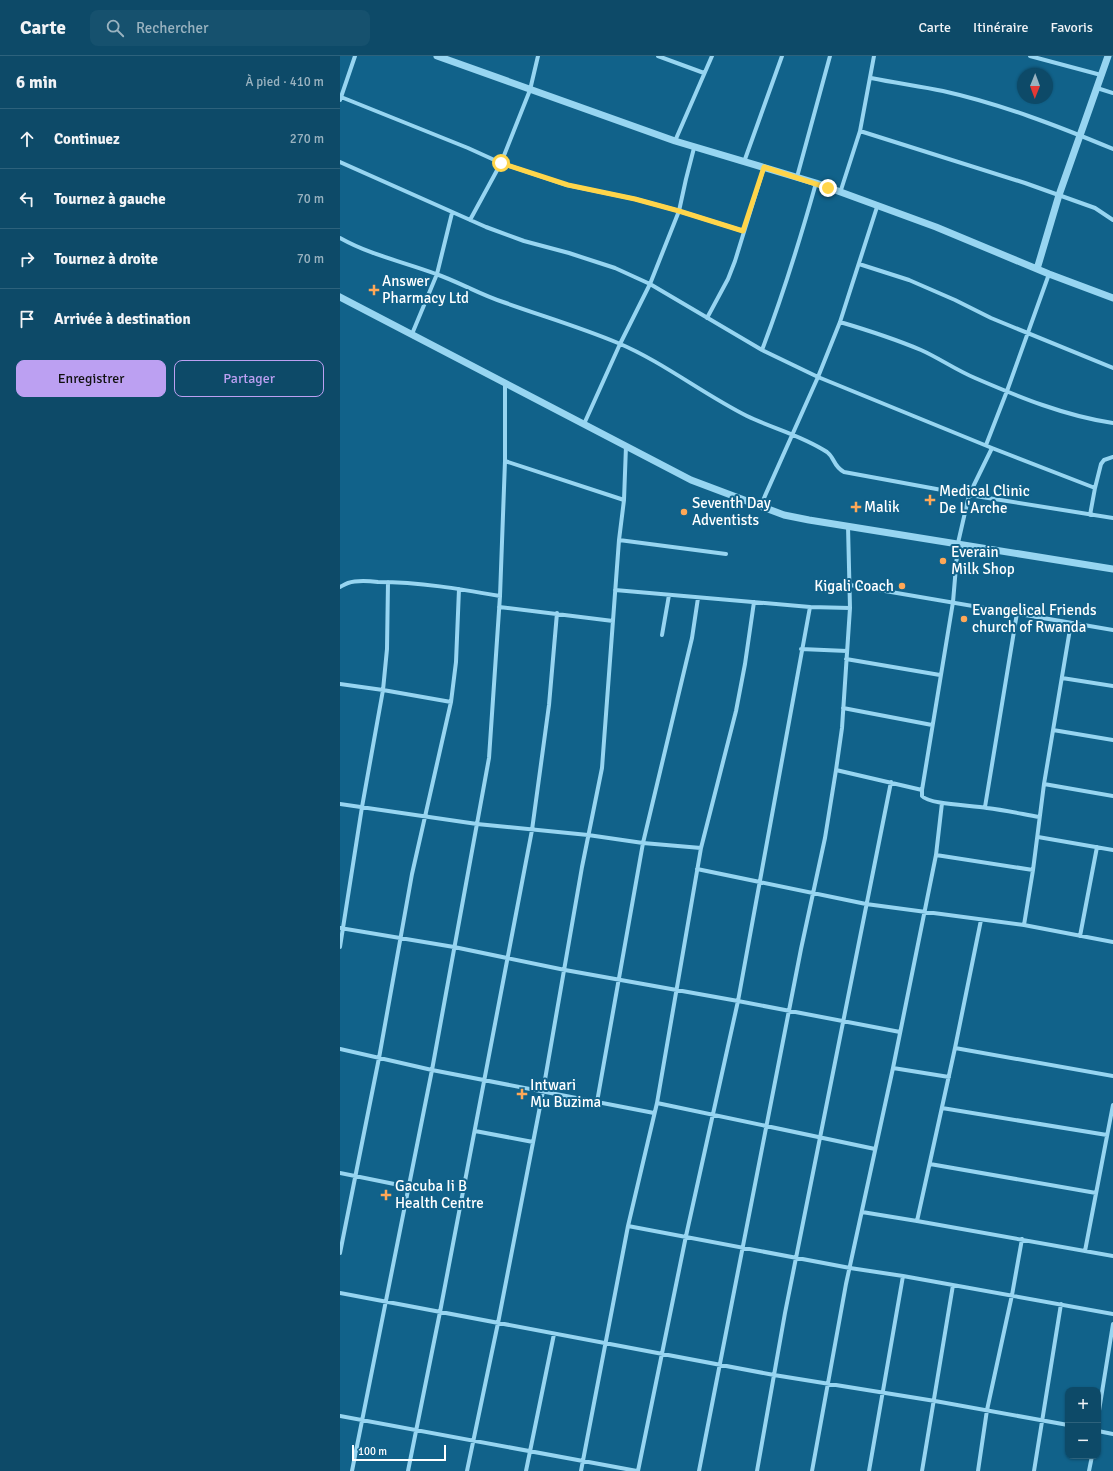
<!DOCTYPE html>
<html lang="fr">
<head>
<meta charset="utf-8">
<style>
  body { margin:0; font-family:Signika,sans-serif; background:#16516e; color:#f1f3f6 }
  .controls { position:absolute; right:12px; bottom:12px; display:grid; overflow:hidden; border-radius:8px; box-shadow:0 1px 3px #0004 }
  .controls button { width:36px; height:36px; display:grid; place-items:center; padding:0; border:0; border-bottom:1px solid #2d627c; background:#0d4a68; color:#f1f3f6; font:20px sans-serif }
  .compass { position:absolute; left:677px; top:12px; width:36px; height:36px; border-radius:50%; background:#0d4a68; box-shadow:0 1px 3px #0004; rotate:181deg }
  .scale { position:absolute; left:12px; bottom:10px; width:94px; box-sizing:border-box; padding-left:4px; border:2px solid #fff; border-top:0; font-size:11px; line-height:14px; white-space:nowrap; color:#fff; -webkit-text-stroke:3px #11628a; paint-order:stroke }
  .stop { position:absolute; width:12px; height:12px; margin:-9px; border:3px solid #ffd54a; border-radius:50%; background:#fff }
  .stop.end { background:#ffd54a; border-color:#fff; box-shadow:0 1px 4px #0008 }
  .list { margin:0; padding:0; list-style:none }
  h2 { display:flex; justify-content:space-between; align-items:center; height:52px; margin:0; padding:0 16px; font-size:17px }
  h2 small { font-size:13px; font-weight:400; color:#9ab3c0 }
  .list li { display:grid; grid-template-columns:26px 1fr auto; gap:12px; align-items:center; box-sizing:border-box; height:60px; padding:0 16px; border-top:1px solid #2d627c }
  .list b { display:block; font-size:15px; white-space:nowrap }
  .list em { font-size:13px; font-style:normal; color:#9ab3c0 }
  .actions { display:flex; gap:8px; padding:12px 16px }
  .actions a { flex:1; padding:9px 0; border:1px solid #bca0f2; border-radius:8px; text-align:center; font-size:14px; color:#bca0f2 }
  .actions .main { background:#bca0f2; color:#111 }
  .icon { flex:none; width:22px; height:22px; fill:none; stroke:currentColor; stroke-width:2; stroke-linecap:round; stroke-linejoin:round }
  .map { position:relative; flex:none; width:773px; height:1415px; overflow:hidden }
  header { display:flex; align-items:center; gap:24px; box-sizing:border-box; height:56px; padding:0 20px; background:#0d4a68; border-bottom:1px solid #2d627c }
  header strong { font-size:19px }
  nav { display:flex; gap:22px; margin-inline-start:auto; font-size:14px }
  .search { width:280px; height:36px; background:#16516e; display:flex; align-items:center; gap:10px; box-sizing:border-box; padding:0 14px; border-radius:8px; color:#9ab3c0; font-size:15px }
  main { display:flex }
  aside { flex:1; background:#0d4a68 }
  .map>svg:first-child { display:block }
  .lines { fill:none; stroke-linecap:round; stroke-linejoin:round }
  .minor { stroke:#97d5f1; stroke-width:4 }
  .tertiary { stroke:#97d5f1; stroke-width:7 }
  .route { stroke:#ffd54a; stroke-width:5 }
  .poi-dot { fill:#ffa857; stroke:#11628a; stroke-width:1.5 }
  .labels { text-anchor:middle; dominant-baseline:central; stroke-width:4; stroke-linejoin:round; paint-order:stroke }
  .poi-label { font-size:15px; fill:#fff; stroke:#11628a; text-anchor:start }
</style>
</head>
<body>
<header>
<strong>Carte</strong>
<div class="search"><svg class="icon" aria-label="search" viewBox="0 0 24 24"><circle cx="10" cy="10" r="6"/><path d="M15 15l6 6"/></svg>Rechercher</div>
<nav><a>Carte</a><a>Itinéraire</a><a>Favoris</a></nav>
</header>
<main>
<aside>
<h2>6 min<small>À pied · 410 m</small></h2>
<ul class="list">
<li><svg class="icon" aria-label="ahead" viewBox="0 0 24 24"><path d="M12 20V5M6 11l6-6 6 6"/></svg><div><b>Continuez</b></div><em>270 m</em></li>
<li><svg class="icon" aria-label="left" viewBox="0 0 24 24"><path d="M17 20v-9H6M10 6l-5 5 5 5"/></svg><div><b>Tournez à gauche</b></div><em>70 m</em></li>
<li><svg class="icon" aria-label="right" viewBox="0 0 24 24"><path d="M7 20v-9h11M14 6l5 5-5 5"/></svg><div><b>Tournez à droite</b></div><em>70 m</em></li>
<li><svg class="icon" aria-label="arrive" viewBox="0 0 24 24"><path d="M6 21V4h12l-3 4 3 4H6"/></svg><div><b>Arrivée à destination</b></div></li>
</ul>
<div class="actions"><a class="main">Enregistrer</a><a>Partager</a></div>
</aside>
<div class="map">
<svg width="773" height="1415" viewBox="0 0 773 1415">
  <rect width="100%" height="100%" fill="#11628a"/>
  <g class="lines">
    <path class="minor" d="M318,0l46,17
      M690,0l71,19
      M531,22c24,5 48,8 72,13 58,13 115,35 170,58
      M757,32l16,5
      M1,41l127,51 33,15 66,22 68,14 44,12 64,20
      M0,44l15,-44
      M520,75l165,52 70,25 18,12
      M335,85l37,-85
      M0,106l146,65 38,14 45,12 46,15 35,16 112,66 56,27 174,71 103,40 -5,27
      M404,106l38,-106
      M457,121l33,-121
      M500,137l20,-62 14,-75
      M130,164l31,-57 29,-73 8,-34
      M0,182c30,17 64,24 96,36 23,8 45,21 67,28 39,14 77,25 115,41 45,19 85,51 129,73 27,13 54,19 80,36 8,6 6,14 17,20l125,23 144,23
      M519,208l50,16 46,20 36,18 122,50
      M367,262l21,-39 7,-18 29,-94
      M500,266c27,8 55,17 81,28 18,8 35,20 54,28 44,19 90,38 138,45
      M72,278l25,-60 15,-61
      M422,294c21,-55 38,-110 54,-167
      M244,368l36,-80 30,-60 29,-73 7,-32 8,-31
      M646,389l21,-54 42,-117
      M652,392l-23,47 -11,48 -5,59 -31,188v6c8,9 51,9 65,12 17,2 35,6 52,9
      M165,405l119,39
      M755,432l6,-24 3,-4 9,-3
      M420,451l58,-130 22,-55 37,-115
      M279,484l107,14
      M510,529l263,45
      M0,531c2,-1 5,-3 8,-4 9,-3 21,-2 30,-1 42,0 82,7 122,14
      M275,534l195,17 40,1
      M159,551l114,14
      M322,579l7,-40
      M461,593l46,2
      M506,603l94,16
      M722,622l51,8
      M0,628l43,6 68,12
      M503,652l89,17
      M713,674l60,10
      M496,714l86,20
      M704,728l69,12
      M0,748l137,20 111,11 55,8 58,5
      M645,751l32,-194
      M698,781l75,13
      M596,799l97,15
      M357,813l169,35 158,21 89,17
      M684,869l9,-55 11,-86 27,-161
      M0,872l114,19 111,23 173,31 162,31
      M740,880l17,-89
      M0,891l22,-140 21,-117 4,-41 1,-67
      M615,992l158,28
      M0,993l92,21 222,43
      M553,1012l56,9
      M257,1046l46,-259 49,-205 6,-40
      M317,1047l218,46
      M602,1052l165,27
      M135,1075l58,11
      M590,1108l166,29
      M0,1117l69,14
      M522,1156l55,9 196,35
      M577,1165l38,-173 26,-128
      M288,1170l222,42 53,8 210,38
      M745,1195l28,-146
      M0,1197l39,-195 33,-184 39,-172 5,-40 3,-73
      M0,1237l434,82 161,26 133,24
      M0,1360l297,55
      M758,1361l15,-93
      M758,1375l15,3
      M12,1415l80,-401 57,-312 11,-162 5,-135v-79
      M68,1415l32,-159 92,-482 17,-125 8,-92
      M127,1415l31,-148 45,-232 39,-224 20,-99 17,-228 5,-40 2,-54
      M186,1415l28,-137
      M241,1415l47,-245 29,-123 44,-255 35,-137 9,-47 9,-62
      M298,1415l48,-235 52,-235 72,-394
      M359,1415l102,-522 24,-111 11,-68 6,-42 8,-120 -2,-82
      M417,1415l28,-158 106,-531
      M472,1415l34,-187 47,-216 43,-213 6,-52
      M529,1415l34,-195
      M582,1415l31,-186
      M638,1415l9,-61 25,-115 10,-56
      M694,1415l27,-167
      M749,1415l3,-15"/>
    <path class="tertiary" d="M97,0l238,85 141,42 120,44 113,47 64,24
      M697,213l22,-74 49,-139
      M0,241l351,183 93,35 25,5 304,49"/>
  </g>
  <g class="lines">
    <path class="route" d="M161,107l67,22 67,14 44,12 64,20 21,-64 64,21"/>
  </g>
  <g class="poi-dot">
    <path d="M32 228h4v4h4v4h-4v4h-4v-4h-4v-4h4z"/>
    <path d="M588 438h4v4h4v4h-4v4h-4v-4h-4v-4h4z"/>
    <path d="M514 445h4v4h4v4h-4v4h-4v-4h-4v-4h4z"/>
    <circle cx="344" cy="456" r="4"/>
    <circle cx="603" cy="505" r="4"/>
    <circle cx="562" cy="530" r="4"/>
    <circle cx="624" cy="563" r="4"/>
    <path d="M180 1032h4v4h4v4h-4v4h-4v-4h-4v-4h4z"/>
    <path d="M44 1133h4v4h4v4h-4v4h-4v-4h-4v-4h4z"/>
  </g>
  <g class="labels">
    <g class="poi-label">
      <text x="42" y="225">Answer<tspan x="42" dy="17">Pharmacy Ltd</tspan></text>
      <text x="599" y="435">Medical Clinic<tspan x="599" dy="17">De L'Arche</tspan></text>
      <text x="352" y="447">Seventh Day<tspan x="352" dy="17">Adventists</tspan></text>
      <text x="524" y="451">Malik</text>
      <text x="611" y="496">Everain<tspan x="611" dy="17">Milk Shop</tspan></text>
      <text x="554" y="530" text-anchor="end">Kigali Coach</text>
      <text x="632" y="554">Evangelical Friends<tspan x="632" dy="17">church of Rwanda</tspan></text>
      <text x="190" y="1029">Intwari<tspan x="190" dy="17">Mu Buzima</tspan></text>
      <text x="55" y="1130">Gacuba Ii B<tspan x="55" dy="17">Health Centre</tspan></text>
    </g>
  </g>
</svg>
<div class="controls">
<button>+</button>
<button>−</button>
</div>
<svg class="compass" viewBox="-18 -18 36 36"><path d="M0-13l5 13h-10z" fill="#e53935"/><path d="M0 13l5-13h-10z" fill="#9ab3c0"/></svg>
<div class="scale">100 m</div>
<div class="stop" style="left:161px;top:107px"></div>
<div class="stop end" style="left:488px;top:132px"></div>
</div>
</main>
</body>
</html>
